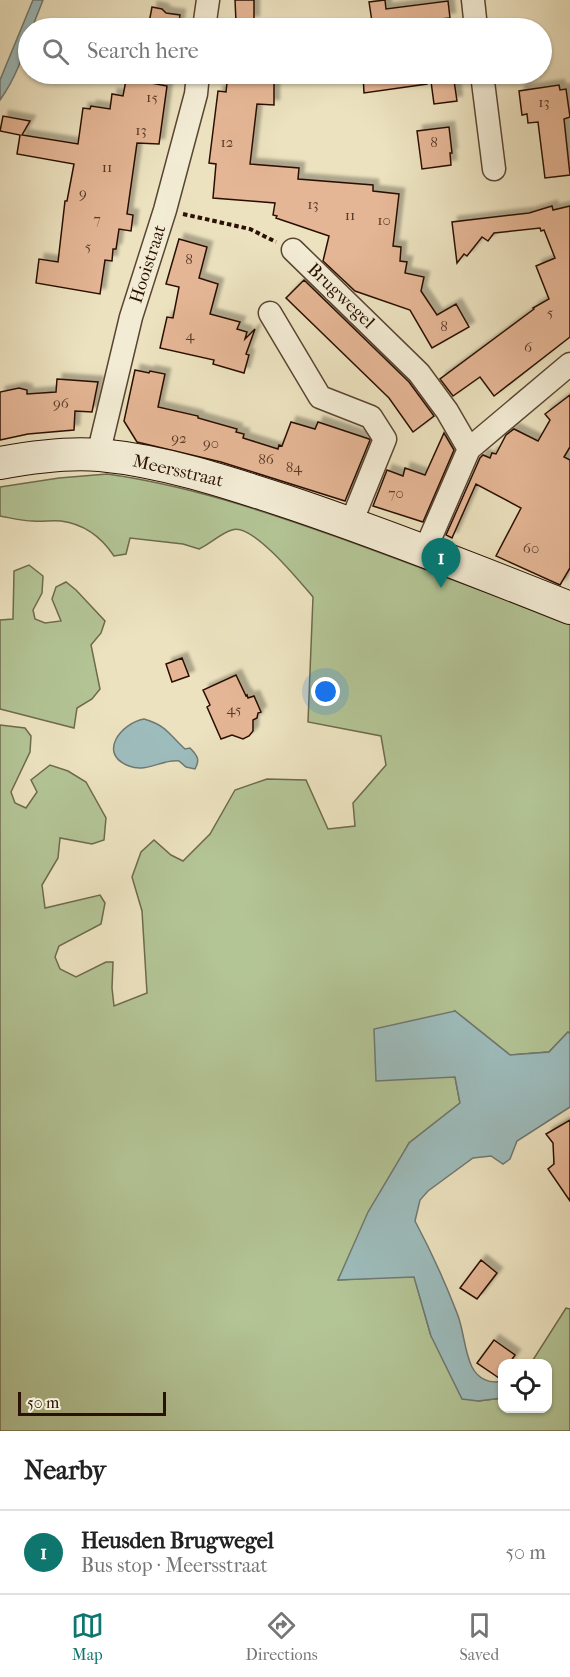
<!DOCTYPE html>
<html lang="en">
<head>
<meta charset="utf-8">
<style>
  body { margin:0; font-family:"IM FELL French Canon",serif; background:#f6f6f6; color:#222 }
  .controls { position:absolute; right:18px; bottom:18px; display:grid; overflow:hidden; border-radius:12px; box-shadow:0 2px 4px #0004 }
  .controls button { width:54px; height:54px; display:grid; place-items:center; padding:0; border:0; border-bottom:2px solid #e0e0e0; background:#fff; color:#222; font:30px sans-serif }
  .scale { position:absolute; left:18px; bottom:15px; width:148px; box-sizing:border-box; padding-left:6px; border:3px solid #2a1103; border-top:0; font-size:16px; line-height:21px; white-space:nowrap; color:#2a1103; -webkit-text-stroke:4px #f3ecd5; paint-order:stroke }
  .you { position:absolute; left:326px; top:692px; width:21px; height:21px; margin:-15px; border:4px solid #fff; border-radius:50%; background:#1a73e8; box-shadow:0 0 0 9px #1a73e833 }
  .badge { display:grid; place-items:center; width:39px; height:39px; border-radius:50%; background:#0f766e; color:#fff; font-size:20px; font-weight:700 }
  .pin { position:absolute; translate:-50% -50px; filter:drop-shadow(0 2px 3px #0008) }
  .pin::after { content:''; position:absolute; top:32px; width:21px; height:18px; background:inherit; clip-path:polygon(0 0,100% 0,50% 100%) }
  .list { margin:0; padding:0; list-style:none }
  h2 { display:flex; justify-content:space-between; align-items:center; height:78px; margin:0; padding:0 24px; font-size:26px }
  h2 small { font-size:20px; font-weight:400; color:#767676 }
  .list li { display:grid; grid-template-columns:39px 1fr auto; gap:18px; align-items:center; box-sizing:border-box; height:84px; padding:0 24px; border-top:2px solid #e0e0e0 }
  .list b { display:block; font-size:22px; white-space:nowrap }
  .list p { margin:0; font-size:20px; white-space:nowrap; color:#767676 }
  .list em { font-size:20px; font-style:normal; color:#767676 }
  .icon { flex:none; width:33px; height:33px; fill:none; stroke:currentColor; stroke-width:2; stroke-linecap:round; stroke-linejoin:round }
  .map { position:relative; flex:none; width:570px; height:1431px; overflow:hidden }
  .search { position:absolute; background:#fff; box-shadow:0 2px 4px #0004; left:18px; right:18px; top:18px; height:66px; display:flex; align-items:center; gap:15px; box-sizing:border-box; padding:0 21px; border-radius:33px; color:#767676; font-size:22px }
  .sheet { height:162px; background:#fff }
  nav { display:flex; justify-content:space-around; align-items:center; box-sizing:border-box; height:84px; border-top:2px solid #e0e0e0; background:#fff; font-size:16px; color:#767676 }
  nav a { display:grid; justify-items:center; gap:3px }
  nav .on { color:#0f766e }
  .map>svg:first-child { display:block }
  .green { fill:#b3c495; stroke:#6e6a4c; stroke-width:1.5 }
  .water { fill:#9dbcbc; stroke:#6f7872; stroke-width:1.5 }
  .building { fill:#e5b695; stroke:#2a1103; stroke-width:1.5; filter:url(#shadow) }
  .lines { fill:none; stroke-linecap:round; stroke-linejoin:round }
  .minor-casing { stroke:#5a4532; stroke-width:25 }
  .secondary-casing { stroke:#2a1103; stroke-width:34 }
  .path { stroke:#2a1103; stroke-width:4; stroke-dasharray:4.5 3; stroke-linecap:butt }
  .minor { stroke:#f3ecd5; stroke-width:22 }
  .secondary { stroke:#f3ecd5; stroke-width:32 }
  .labels { text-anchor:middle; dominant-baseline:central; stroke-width:4.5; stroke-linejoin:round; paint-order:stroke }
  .number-label { font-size:15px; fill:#593a28 }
  .street-label { font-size:18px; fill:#2a1103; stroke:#f3ecd5 }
</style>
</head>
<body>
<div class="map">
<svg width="570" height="1431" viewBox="0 0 570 1431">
  <defs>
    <filter id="shadow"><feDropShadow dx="5.5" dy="-5.5" stdDeviation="1.5" flood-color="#0004"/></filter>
  </defs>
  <rect width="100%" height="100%" fill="#ece2bf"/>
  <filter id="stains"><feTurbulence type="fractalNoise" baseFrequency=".00333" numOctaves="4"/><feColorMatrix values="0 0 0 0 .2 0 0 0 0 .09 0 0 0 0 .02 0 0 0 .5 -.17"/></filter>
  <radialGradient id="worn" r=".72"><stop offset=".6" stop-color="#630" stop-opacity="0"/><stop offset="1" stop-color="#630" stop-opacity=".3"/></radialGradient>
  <path class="green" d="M107,474c80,11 157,37 233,64 77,28 153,57 230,86v410l-2,-2 -19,20 -39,3 -55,-44v66l5,26 -51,40 -71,137 76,-4 17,60 47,65 24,-3v10h46v-44l-17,-1 35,-55 4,1v122h-570v-706l25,3 6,8 -1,16 -19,40 4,11 11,5 11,-16 -6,-12 19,-15 18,6 18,11 20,36 -2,22 -12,4 -32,-6 -2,20 -16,27 3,23 55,-13 5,8 -4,21 -42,22 -4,11 5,12 16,8 30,-15h7l-1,26 2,18 33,-13 -5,-82 -10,-34 9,-25 13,-12 17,15 12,6 27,-27 25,-44 32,-11 39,1 22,49 27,-3 -2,-23 33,-38 -5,-29 -73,-14 5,-125c-13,-15 -61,-75 -81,-67 -11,3 -22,14 -33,19l-16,-5 -53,-6 -4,16 -12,2c-12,-18 -30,-32 -53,-35 -9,-1 -19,1 -28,0 -11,0 -22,-3 -33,-5v-29l59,-9z
    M29,565l14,11 -1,17 -9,17 2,9 10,4 16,-2 -9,-22 4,-12 10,-5 10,8 29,31 -4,12 -10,12 9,44 -8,10 -15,9 -3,20 -74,-19v-89l13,-1 1,-48z"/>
  <path class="water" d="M33,0h10l-11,28h-4c0,22 -15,54 -28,72v-20z
    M144,719c24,7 24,15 41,30l5,-1c8,8 10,12 5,21l-9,-2 -7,-6c-17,-2 -32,12 -50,5 -32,-12 -8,-43 15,-47z
    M455,1011l55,44 39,-3 19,-20 2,2v73l-53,34 -7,18 -7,5 -12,-8 -18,2 -45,33 -8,9 -5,21c16,30 30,61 42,92 7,17 7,38 15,54 6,12 18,17 30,14v17l-24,3 -16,-2 -31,-63 -17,-59 -76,3 30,-68 41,-69 51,-40 -5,-26 -79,4 -2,-52z"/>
  <path class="building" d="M235,0h19v21l-18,1z
    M385,0l1,9 62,-8 2,17 -9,1 1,9h-28v-4l-41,4 -4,-26z
    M152,7l10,2 4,4 14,2 -2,13h-30z
    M228,74h29l-1,5 18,1v25l-17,-1 -7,60 49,4 -1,11 75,6v6l26,3 -6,52 8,1 -1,14 7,1 -2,11 19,4 -3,14 16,24 19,-11 13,23 -37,21 -22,-38 -55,-19 -32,-30 6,-25 -53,-18 1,-2 -4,-1 2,-12 -62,-5 3,-34 -7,-1 9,-72 8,1z
    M363,74h63l1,10 -63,9z
    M430,74h23l4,27 -23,3z
    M130,79l37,7 -8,58 -22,-1 -10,71 6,1 -2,16 -12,-2 -3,20h-3l-1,12 -7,-1 -5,34 -64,-11 3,-24 19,3 7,-61h2l7,-37 -57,-10 3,-19 -20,-4 3,-15 27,5 -8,14 56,9 5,-36 7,1 1,-3 19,3 2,-15 11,2 3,-16 4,1z
    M559,85l1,5 6,-1 4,28 -6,2 6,56 -25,3 -7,-56 -10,1 -1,-9 -5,1 -3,-24z
    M449,127l3,26h-2l1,12 -29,4 -5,-38z
    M552,206l1,4 17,-4v131l-76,59 -14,-19 -27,19 -13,-17 94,-70 -1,-1 16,-9 -13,-33 19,-8 -11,-28 -3,1 -1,-3 -46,5 -6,8 -6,-4 -15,19 -3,-2 -7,9 -5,-41 77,-9z
    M179,239l28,8 -8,31 19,6 -8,30 30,8 -3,7 10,3 -2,7 10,-10 -9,25 3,1 -5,18 -31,-9 1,-4 -54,-12 7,-31 6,1 6,-31 -13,-3z
    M304,280l105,102 25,34 -21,16 -24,-34 -103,-100z
    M135,370l14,3 1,-2 15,3 -7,33 40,9v2l39,11 -1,3 8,2 -1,4 35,11 1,-4 3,1 9,-24 24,7 3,-7 51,17 1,1 -25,61 -124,-39 -84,-20 -13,-21z
    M57,379l41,3 -6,30 -17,-1 -1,19 -46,4 -28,6v-48l19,-4 8,2v4l29,-2z
    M570,395v52l-6,10 6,3v108l-10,17 -64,-29 25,-48 -45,-24 -24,54 -6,-3 34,-77 3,-3 7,3 2,-5 4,1 10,-19 8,-6 24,12 12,-21 -5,-6z
    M444,433l10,17 -31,72 -50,-16 14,-36 16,6 2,-8 20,7z
    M182,658l7,18 -17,6 -6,-18z
    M236,675l10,21 1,-1 1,3 6,-2 7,16 -3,1 -1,5 -4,2v11l-4,5 -6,3 -11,-4 -11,4 -14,-32 3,-2 -7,-15z
    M570,1120v81l-22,-32 6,-5 -1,-21 -7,-9z
    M481,1260l16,13 -20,26 -17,-11z
    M494,1340l21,15 -6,9h-7v9l-3,5 -22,-15z"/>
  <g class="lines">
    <g class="minor-casing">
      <path id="minor" d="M473,0l3,28
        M204,28l4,-28
        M482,74l12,95
        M293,250l126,123 28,38 22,38 101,-85
        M270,313l50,84 51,20 14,22 -34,84
        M98,455l33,-138 34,-107 31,-116 2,-20
        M425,550l44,-101"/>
    </g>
    <g class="secondary-casing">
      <path id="secondary" d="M0,463c32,-6 67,-11 100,-8 63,6 124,26 185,46 96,32 190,69 285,107"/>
    </g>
    <path class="path" d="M183,214l67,15 26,13"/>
    <use href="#minor" class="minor"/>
    <use href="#secondary" class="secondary"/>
  </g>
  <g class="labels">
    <g class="number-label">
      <text x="152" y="97">15</text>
      <text x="544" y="102">13</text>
      <text x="141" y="130">13</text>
      <text x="227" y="142">12</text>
      <text x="434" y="142">8</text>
      <text x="107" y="167">11</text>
      <text x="83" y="193">9</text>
      <text x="313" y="204">13</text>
      <text x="350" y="215">11</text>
      <text x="97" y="219">7</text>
      <text x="384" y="220">10</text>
      <text x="88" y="246">5</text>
      <text x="189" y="259">8</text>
      <text x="550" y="312">5</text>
      <text x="444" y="326">8</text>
      <text x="190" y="335">4</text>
      <text x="528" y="347">6</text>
      <text x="61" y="403">96</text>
      <text x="179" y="438">92</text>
      <text x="211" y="443">90</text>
      <text x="266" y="459">86</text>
      <text x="294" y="467">84</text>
      <text x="396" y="493">70</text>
      <text x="531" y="548">60</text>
      <text x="234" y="709">45</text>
    </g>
    <g class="street-label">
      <text transform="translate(148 264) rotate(-72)">Hooistraat</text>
      <text transform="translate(341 296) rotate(44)">Brugwegel</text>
      <text transform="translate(178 471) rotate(13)">Meersstraat</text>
    </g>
  </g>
  <rect width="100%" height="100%" filter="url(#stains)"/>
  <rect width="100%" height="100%" fill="url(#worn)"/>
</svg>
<div class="controls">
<button><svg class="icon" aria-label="locate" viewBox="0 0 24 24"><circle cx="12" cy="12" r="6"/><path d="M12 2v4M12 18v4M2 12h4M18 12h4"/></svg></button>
</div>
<div class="scale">50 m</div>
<div class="you"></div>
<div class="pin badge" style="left:441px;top:588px">1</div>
<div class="search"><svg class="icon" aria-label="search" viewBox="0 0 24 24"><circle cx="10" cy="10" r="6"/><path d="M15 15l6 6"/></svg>Search here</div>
</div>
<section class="sheet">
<h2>Nearby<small></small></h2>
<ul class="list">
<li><span class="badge">1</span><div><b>Heusden Brugwegel</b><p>Bus stop · Meersstraat</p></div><em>50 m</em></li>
</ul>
</section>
<nav>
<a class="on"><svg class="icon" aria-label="map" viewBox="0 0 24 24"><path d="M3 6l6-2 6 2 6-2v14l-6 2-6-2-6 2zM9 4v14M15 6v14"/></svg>Map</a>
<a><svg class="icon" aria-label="directions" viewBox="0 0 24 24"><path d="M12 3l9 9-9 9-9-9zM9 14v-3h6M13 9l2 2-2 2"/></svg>Directions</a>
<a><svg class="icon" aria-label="saved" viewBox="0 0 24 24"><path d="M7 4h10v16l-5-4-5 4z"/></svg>Saved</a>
</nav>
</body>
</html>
